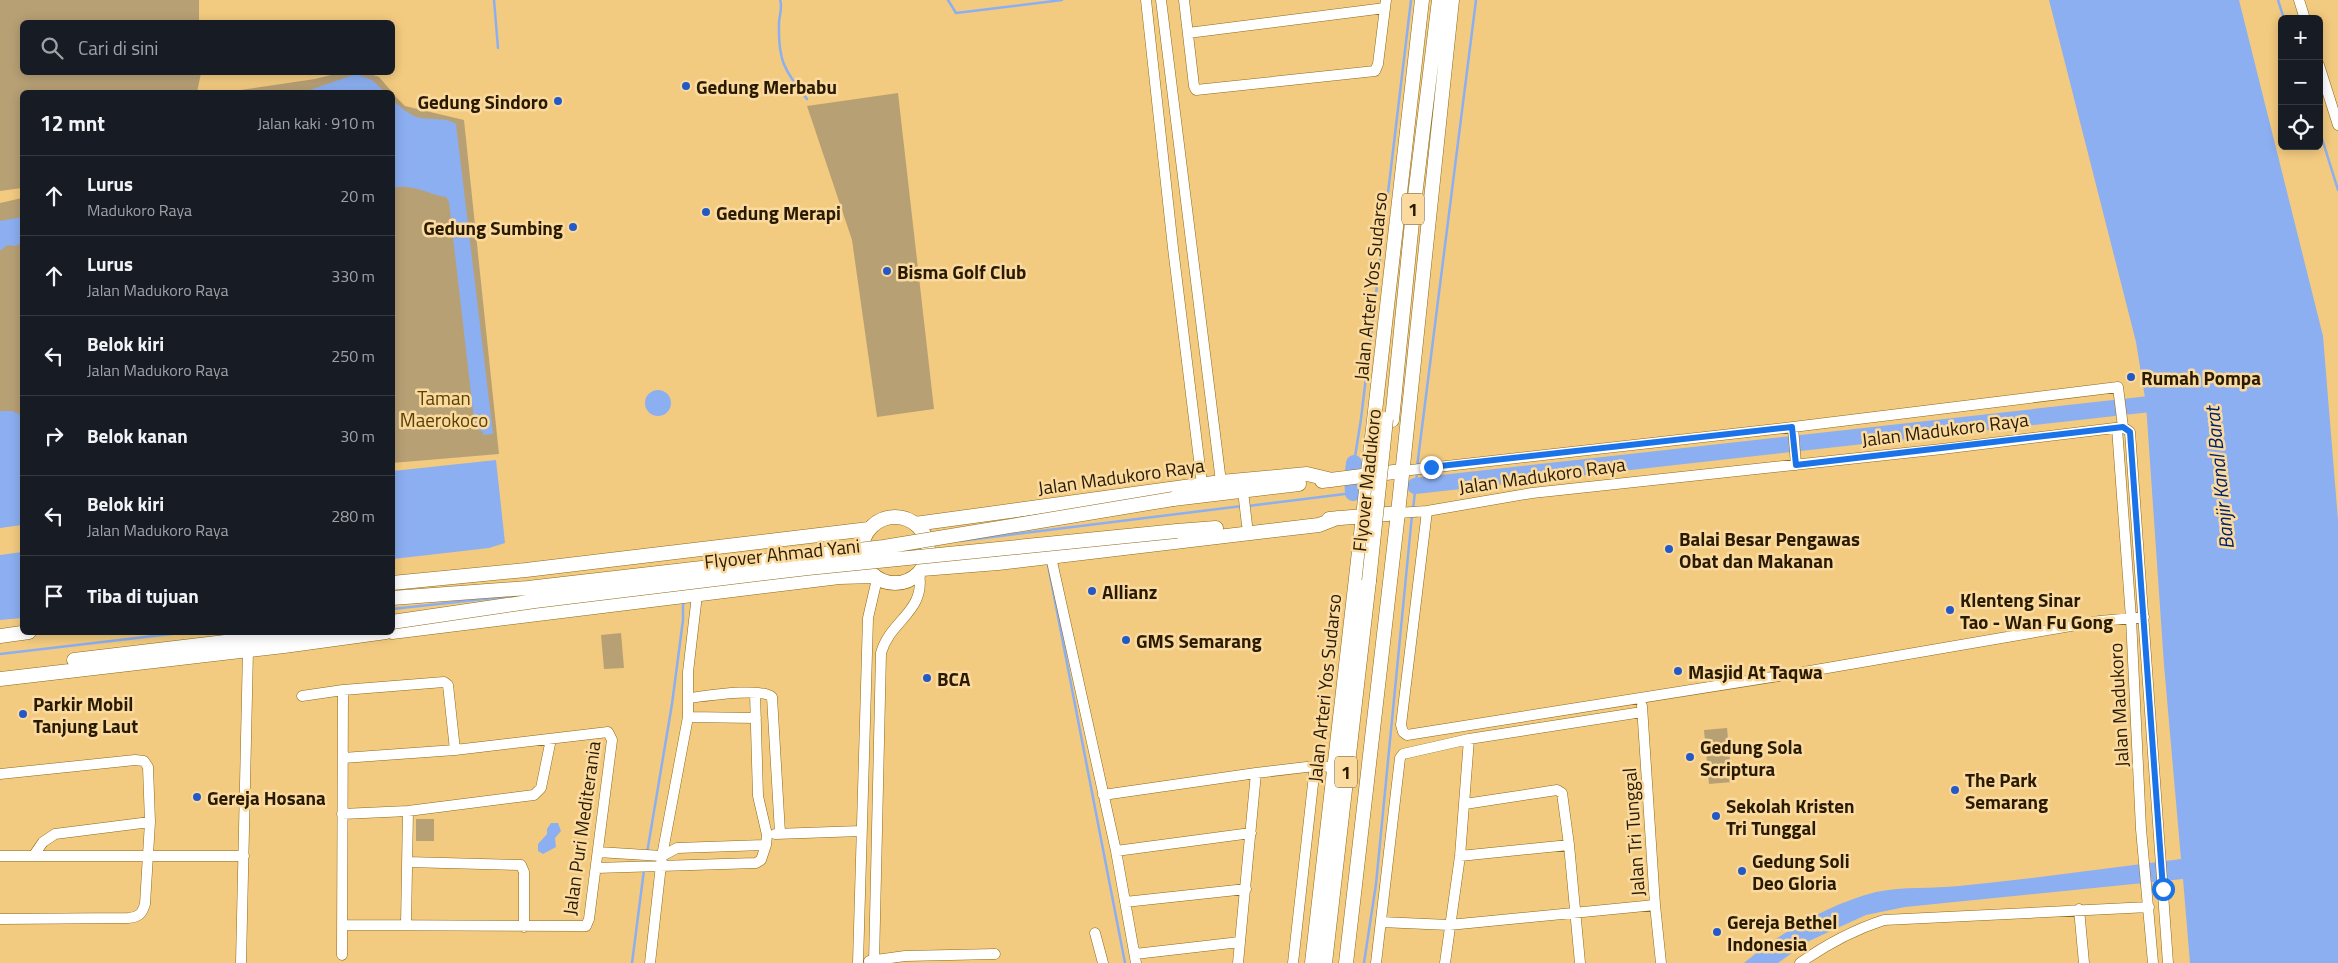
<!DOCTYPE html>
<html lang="id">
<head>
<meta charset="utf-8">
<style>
  body { margin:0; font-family:"Titillium Web",sans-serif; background:#242831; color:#f1f3f6 }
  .controls { position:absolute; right:15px; top:15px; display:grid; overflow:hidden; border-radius:8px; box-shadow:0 2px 12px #0003 }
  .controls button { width:45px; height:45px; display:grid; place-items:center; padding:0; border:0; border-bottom:1px solid #363941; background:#171b24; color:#f1f3f6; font:25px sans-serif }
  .stop { position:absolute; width:15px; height:15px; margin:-11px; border:4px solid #1a73e8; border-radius:50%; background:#fff }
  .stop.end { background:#1a73e8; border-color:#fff; box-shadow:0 1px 5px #0008 }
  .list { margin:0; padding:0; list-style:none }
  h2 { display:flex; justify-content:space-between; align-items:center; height:65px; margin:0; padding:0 20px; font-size:21px }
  h2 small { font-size:16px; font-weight:400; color:#9ea1a6 }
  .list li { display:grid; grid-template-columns:32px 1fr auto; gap:15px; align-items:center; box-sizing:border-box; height:80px; padding:0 20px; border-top:1px solid #363941 }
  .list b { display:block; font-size:19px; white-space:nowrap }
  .list p { margin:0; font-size:16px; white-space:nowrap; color:#9ea1a6 }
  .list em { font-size:16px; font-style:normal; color:#9ea1a6 }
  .icon { flex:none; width:28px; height:28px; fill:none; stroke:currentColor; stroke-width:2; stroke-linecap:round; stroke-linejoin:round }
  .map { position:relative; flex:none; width:2338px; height:963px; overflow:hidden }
  .search { position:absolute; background:#171b24; box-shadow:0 2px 12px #0003; left:20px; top:20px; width:375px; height:55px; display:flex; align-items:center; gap:12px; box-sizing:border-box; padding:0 18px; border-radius:8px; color:#9ea1a6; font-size:19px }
  .panel { position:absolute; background:#171b24; box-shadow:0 2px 12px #0003; left:20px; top:90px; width:375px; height:545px; border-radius:8px }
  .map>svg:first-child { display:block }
  .green { fill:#b8a075 }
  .water { fill:#8caff1 }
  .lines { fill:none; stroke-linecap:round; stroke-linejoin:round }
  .stream { stroke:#8caff1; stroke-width:2.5 }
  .river { stroke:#8caff1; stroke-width:16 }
  .minor-casing { stroke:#8e6917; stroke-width:11 }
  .highway-casing { stroke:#8e6917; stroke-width:15 }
  .minor { stroke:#fff; stroke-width:10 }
  .highway { stroke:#fff; stroke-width:14 }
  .highway-bridge-casing { stroke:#8e6917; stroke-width:15; stroke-linecap:butt }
  .highway-bridge { stroke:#fff; stroke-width:14 }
  .route { stroke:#1a73e8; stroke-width:6 }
  .poi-dot { fill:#2359c6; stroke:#fada9f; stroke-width:2 }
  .labels { text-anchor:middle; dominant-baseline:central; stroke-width:5; stroke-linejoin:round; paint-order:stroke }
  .shield { fill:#fada9f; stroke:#685430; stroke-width:1 }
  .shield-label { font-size:18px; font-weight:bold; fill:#2a1b00 }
  .poi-label { font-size:19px; font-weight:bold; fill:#2a1b00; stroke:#fada9f; text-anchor:start }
  .street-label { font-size:19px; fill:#2a1b00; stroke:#fada9f }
  .park-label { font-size:19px; fill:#5a4002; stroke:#fada9f }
  .water-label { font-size:20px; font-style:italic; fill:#01226b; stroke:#fada9f }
</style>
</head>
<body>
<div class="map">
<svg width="2338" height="963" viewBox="0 0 2338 963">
  <rect width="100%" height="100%" fill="#f3cb80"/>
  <path class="green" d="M0,0h199v22h-177v50l179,1 -4,19h-175v96l-22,3z
    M365,72l14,5 13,15h-165l88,-13 24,-6z
    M392,93l13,13 59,14 35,334 -107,9z
    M898,93l36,316 -57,8 -25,-177 -45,-134z
    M22,198v230l-22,-1v-224z
    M621,633l3,35 -20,1 -3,-34z
    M1727,728l5,54 -23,2 -5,-54z
    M416,819h18v22h-18z"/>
  <path class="water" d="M2049,0h190l84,336 15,184v443h-148l-7,-84 -278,28 -39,8 -57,26 -31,22h-34c37,-31 85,-59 132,-71 28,-6 56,-3 83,-6 74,-7 148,-18 222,-27l-17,-194 -18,-261 -10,-62z
    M356,74l16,6 13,12h-81z
    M392,100c9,7 16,15 28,18 12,2 26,-1 36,6l37,310 -10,1v-3l-8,-4 -26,-226 -3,-5c-18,-3 -35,-14 -53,-9z
    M22,217v26l-7,3 -8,-1 -7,6v-30z
    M645 403a13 13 0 1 1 26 0a13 13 0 1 1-26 0Z
    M0,411h12l10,4v110l-22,3z
    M496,460l9,83 -16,5 -96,11v-88z
    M22,552v66l-22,2v-65z
    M551,823h7l3,8 -6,7 1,9 -13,7 -5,-3v-7l9,-10v-5z"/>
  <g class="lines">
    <path class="stream" d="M494,0l4,48
      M780,0c3,7 -1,16 -1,23 -1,39 5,46 28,76
      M948,0l8,13 106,-13
      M2278,0l6,19
      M2319,129l19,61
      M1354,463l7,-44 50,-419
      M1417,467l59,-467
      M1248,506l105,-13
      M1413,510l4,-37
      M960,541l282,-35
      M1048,565l77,398
      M392,609l121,-13
      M0,654l188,-22
      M647,853l25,-149 11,-84v-19
      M632,963l12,-93
      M1364,963l12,-79 36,-369"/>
    <path class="river" d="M1415,486l753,-84
      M1353,493l-1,-14 2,-16"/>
    <g class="minor-casing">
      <path id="minor" d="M1146,0l27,248 29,236
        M1161,0l60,482
        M1184,0l10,86 2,4 179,-19 3,-7 8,-64
        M2299,0l6,19
        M1188,33l197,-25
        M2319,65l19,60
        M1793,427l3,38
        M2117,428l14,190 10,211 12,134
        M1402,471l391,-44 325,-40 5,40
        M1243,491l4,34
        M1427,511l-26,214 2,7 4,3 397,-63 296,-51 44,-4
        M1398,513l29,-2 105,-18 410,-44 181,-22 7,5 38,531
        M1051,557l65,294 20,112
        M302,696l41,-6 101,-8 4,3 7,65
        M689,698c17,-2 71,-11 83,-1l8,136
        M1642,706l13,199 6,58
        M688,717l68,1
        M0,774l135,-14 9,1 4,6 2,55 -5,82c-3,10 -6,13 -17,14l-128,1
        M1103,795l153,-22 59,-7 19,1
        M1465,804l92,-14 5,3 7,52 11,118
        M342,814l66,-3 126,-16 7,-7 10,-49
        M775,834l86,-3
        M1116,851l135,-18
        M598,852l64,4 15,-8 89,-3
        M34,855l9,-13 12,-8 95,-12
        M0,856h244
        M1460,856l109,-11
        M407,862l114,3 3,7v55
        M596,868l160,-5 5,-3 5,-15 1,-10 -9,-39 -3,-103
        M1125,902l121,-13
        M2079,909l5,54
        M1381,922l68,3 206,-20
        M342,925l244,1 3,-7 23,-179 -4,-8 -153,18 -112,8
        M406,925l2,-114
        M1095,933l8,30
        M1135,954l105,-12
        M342,955l1,-265
        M869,961l36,-5 90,-2
        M241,963l7,-313
        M650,963l12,-107 26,-139v-45l9,-77
        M858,963l10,-345 9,-39
        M874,963l7,-310c9,-33 45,-41 38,-80
        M1238,963l18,-190
        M1293,963l22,-197
        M1376,963l24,-205 3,-4 66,-15 173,-27
        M1445,963l15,-107 9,-117
        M1800,963c27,-19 53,-33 84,-43l265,-13"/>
    </g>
    <g class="highway-casing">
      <path id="highway" d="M1392,420l21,-208 26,-212
        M1322,481l80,-10
        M1173,499l126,-15
        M862 550a33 33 0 1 1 66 0a33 33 0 1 1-66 0Z
        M1329,519l69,-6
        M915,524l306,-42 86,-8 25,6
        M1177,531l39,-3
        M922,569l76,-6 321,-38 18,-7
        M392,583l134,-13 343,-41
        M392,632l447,-55 35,-1
        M0,636l29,-4
        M74,660l235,-28
        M0,679l284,-33 102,-14
        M1312,963l110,-963
        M1325,963l44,-382
        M1346,963l52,-450 54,-513"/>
    </g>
    <use href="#minor" class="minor"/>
    <use href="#highway" class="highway"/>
    <g class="highway-bridge-casing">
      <path id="highway-bridge" d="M1369,581l17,-162
        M392,598l136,-10 356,-41 289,-48
        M392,622l143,-21 273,-33 369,-37"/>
    </g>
    <use href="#highway-bridge" class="highway-bridge"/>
  </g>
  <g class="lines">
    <path class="route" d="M1431,467l361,-40 4,38 327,-38 7,5 33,457"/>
  </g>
  <g class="poi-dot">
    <circle cx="686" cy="86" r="5"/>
    <circle cx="558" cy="101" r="5"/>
    <circle cx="706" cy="212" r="5"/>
    <circle cx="573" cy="227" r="5"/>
    <circle cx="887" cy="271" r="5"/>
    <circle cx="2131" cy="377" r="5"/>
    <circle cx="1669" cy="549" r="5"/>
    <circle cx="1092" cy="591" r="5"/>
    <circle cx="1950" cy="610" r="5"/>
    <circle cx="1126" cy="640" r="5"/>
    <circle cx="1678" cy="671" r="5"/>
    <circle cx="927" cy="678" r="5"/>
    <circle cx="23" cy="714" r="5"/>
    <circle cx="1690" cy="757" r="5"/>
    <circle cx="1955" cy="790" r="5"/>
    <circle cx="197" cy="797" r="5"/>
    <circle cx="1716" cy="816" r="5"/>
    <circle cx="1742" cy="871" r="5"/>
    <circle cx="1717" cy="932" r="5"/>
  </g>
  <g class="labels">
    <g class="shield">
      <rect x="1402" y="193.5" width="22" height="31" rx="4"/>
      <rect x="1335" y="756.5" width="22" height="31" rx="4"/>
    </g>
    <g class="shield-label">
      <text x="1413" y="209">1</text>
      <text x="1346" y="772">1</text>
    </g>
    <g class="poi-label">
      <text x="696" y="86">Gedung Merbabu</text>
      <text x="548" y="101" text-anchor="end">Gedung Sindoro</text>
      <text x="716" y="212">Gedung Merapi</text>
      <text x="563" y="227" text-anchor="end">Gedung Sumbing</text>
      <text x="897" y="271">Bisma Golf Club</text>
      <text x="2141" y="377">Rumah Pompa</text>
      <text x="1679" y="538">Balai Besar Pengawas<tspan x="1679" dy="22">Obat dan Makanan</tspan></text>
      <text x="1102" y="591">Allianz</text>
      <text x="1960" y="599">Klenteng Sinar<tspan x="1960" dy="22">Tao - Wan Fu Gong</tspan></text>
      <text x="1136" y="640">GMS Semarang</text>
      <text x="1688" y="671">Masjid At Taqwa</text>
      <text x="937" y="678">BCA</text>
      <text x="33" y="703">Parkir Mobil<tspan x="33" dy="22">Tanjung Laut</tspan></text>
      <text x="1700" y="746">Gedung Sola<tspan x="1700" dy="22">Scriptura</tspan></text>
      <text x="1965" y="779">The Park<tspan x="1965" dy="22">Semarang</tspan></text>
      <text x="207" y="797">Gereja Hosana</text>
      <text x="1726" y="805">Sekolah Kristen<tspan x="1726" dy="22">Tri Tunggal</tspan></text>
      <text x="1752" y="860">Gedung Soli<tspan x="1752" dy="22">Deo Gloria</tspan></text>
      <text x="1727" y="921">Gereja Bethel<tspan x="1727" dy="22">Indonesia</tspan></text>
    </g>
    <g class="street-label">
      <text transform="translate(1370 286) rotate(-84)">Jalan Arteri Yos Sudarso</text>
      <text transform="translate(1945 429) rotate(-7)">Jalan Madukoro Raya</text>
      <text transform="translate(1542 475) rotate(-8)">Jalan Madukoro Raya</text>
      <text transform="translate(1121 476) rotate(-8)">Jalan Madukoro Raya</text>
      <text transform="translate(1366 480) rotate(-84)">Flyover Madukoro</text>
      <text transform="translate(782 553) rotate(-6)">Flyover Ahmad Yani</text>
      <text transform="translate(1324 688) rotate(-84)">Jalan Arteri Yos Sudarso</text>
      <text transform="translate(2118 705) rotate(-93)">Jalan Madukoro</text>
      <text transform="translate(581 828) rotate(-82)">Jalan Puri Mediterania</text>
      <text transform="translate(1633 832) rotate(-94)">Jalan Tri Tunggal</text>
    </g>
    <g class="park-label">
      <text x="444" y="397">Taman<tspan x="444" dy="22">Maerokoco</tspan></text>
    </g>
    <g class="water-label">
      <text transform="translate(2219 478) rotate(-96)">Banjir Kanal Barat</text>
    </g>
  </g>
</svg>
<div class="controls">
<button>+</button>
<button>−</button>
<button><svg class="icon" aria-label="locate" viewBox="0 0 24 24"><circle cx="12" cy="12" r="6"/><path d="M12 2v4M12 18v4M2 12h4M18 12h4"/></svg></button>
</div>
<div class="stop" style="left:2163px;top:889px"></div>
<div class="stop end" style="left:1431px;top:467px"></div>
<div class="search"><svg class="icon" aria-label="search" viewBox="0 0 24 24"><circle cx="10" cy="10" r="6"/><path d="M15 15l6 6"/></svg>Cari di sini</div>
<section class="panel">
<h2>12 mnt<small>Jalan kaki · 910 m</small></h2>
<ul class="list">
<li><svg class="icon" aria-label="ahead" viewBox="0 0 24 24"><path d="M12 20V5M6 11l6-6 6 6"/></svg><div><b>Lurus</b><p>Madukoro Raya</p></div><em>20 m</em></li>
<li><svg class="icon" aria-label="ahead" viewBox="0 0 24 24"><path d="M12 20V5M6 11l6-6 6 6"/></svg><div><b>Lurus</b><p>Jalan Madukoro Raya</p></div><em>330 m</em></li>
<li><svg class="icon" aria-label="left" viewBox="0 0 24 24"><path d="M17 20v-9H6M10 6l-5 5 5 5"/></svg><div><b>Belok kiri</b><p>Jalan Madukoro Raya</p></div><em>250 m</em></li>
<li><svg class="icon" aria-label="right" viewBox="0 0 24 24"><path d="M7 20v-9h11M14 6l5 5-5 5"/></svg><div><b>Belok kanan</b></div><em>30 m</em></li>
<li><svg class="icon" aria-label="left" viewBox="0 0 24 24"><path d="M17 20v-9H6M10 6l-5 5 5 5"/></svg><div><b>Belok kiri</b><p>Jalan Madukoro Raya</p></div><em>280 m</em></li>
<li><svg class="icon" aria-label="arrive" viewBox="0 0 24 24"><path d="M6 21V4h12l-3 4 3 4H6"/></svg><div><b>Tiba di tujuan</b></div></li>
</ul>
</section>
</div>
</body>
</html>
